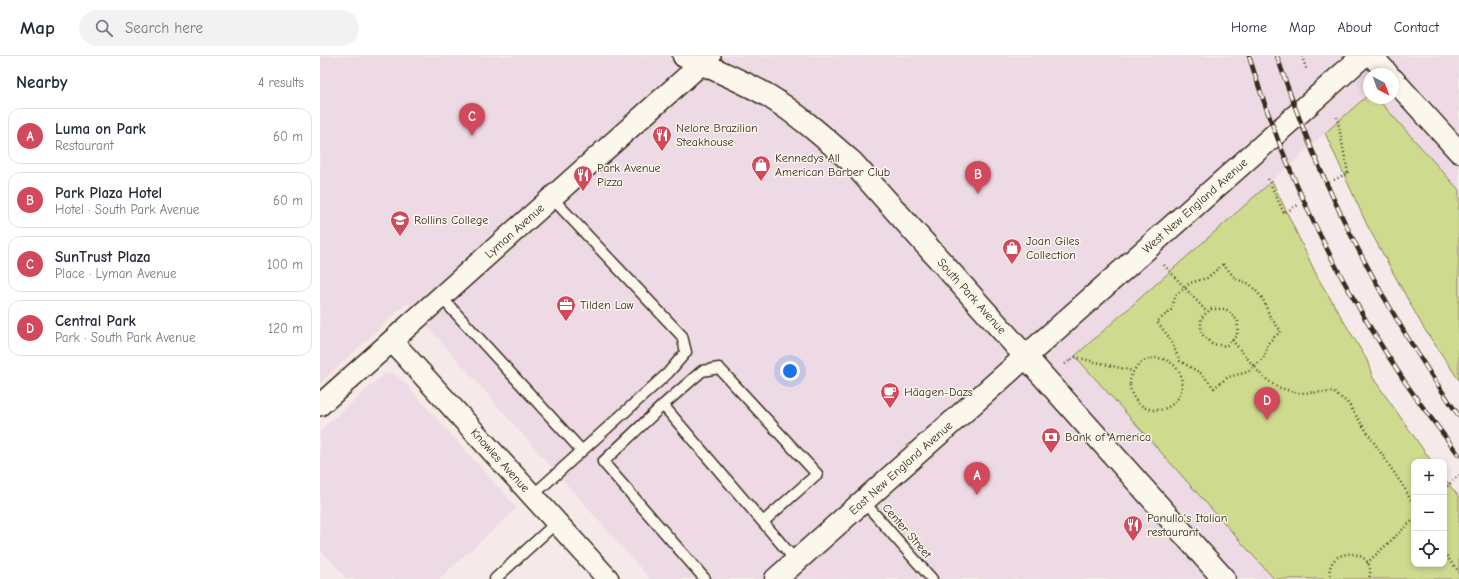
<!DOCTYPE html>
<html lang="en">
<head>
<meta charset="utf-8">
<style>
  body { margin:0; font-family:"Comic Neue",sans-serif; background:#f2f2f3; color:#1f2937 }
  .controls { position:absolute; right:12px; bottom:12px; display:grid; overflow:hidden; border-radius:8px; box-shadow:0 2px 6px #0003 }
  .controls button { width:36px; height:36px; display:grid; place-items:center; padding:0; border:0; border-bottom:1px solid #e0e1e3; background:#fff; color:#1f2937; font:20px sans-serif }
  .compass { position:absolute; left:1043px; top:12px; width:36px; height:36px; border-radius:50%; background:#fff; box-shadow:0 2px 6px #0003; rotate:139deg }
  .you { position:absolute; left:470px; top:315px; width:14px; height:14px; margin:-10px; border:3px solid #fff; border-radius:50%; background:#1a73e8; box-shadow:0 0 0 6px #1a73e833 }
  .badge { display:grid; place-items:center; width:26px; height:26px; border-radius:50%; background:#d1495b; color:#fff; font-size:13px; font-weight:700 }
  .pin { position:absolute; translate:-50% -33px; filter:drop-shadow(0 1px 2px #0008) }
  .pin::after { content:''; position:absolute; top:21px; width:14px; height:12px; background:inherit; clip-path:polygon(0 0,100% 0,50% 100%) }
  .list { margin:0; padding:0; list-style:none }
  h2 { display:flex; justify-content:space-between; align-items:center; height:52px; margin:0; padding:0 16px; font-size:17px }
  h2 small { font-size:13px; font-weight:400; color:#747a83 }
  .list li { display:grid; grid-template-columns:26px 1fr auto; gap:12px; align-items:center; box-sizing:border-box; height:56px; margin:0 8px 8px; padding:0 8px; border:1px solid #e0e1e3; border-radius:12px }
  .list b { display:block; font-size:15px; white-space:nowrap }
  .list p { margin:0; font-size:13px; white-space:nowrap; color:#747a83 }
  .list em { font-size:13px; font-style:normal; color:#747a83 }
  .icon { flex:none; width:22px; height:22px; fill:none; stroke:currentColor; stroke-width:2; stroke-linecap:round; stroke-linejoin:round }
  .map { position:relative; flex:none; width:1139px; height:523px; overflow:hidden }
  header { display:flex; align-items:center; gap:24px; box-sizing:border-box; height:56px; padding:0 20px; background:#fff; border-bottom:1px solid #e0e1e3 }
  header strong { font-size:19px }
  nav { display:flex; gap:22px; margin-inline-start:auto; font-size:14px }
  .search { width:280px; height:36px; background:#f2f2f3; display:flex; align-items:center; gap:10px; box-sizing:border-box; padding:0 14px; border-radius:22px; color:#747a83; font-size:15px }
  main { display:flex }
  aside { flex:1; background:#fff }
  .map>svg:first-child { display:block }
  .built { fill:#eedae5 }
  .green { fill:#ceda8e; stroke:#848256 }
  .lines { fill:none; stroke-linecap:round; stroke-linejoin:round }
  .service-casing { stroke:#3b2a1e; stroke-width:13 }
  .minor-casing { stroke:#3b2a1e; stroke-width:24 }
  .tertiary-casing { stroke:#3b2a1e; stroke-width:25 }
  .path { stroke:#3b2a1e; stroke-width:2.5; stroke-dasharray:1 3; stroke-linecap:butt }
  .service { stroke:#fbf7ec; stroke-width:10 }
  .minor { stroke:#fbf7ec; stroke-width:21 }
  .tertiary { stroke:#fbf7ec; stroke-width:22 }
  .rail-casing { stroke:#3b2a1e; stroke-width:4.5 }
  .rail { stroke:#fbf7ec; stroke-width:3; stroke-dasharray:9; stroke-linecap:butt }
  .labels { text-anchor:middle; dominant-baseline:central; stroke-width:3; stroke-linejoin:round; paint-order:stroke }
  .poi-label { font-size:12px; fill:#3b2a1e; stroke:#fbf7ec; text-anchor:start }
  .street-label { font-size:12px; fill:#3b2a1e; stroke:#fbf7ec }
</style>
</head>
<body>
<header>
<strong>Map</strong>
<div class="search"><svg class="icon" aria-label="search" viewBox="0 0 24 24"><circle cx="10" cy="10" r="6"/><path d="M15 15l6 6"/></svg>Search here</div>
<nav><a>Home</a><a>Map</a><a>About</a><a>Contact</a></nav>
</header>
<main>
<aside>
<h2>Nearby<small>4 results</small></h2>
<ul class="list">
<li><span class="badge">A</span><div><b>Luma on Park</b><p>Restaurant</p></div><em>60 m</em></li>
<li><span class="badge">B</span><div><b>Park Plaza Hotel</b><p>Hotel · South Park Avenue</p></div><em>60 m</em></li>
<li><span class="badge">C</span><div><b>SunTrust Plaza</b><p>Place · Lyman Avenue</p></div><em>100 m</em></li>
<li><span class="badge">D</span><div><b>Central Park</b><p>Park · South Park Avenue</p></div><em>120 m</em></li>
</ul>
</aside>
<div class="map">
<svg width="1139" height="523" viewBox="0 0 1139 523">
  <rect width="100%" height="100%" fill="#f5eae9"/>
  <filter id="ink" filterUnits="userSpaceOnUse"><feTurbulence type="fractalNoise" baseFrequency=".025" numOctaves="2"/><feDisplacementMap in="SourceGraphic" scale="8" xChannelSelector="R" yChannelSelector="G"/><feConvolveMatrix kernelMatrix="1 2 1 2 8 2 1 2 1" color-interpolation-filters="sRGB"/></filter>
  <g filter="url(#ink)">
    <path class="built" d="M0,0h1139v134l-82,-92h16v-24h-24v20l-293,262 198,223h-624l-243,-276 -87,80z
      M64,318h10l10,8 113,126 -78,71h-92l-27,-30v-118z"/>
    <path class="green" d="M1049,38v4h8l82,92v190l-36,-53 -56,-102 -42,-92z
      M952,125l46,97 49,82 6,18 59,84h-18v102h30v-86l15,19v82h-185l-199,-223z"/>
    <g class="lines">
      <g class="service-casing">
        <path id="service" d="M121,241l141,154
          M343,349l39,-34 17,-3 98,106 -54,48
          M212,440l136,-123 18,-21 -4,-16 -130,-138
          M543,445l69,78
          M175,523l62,-57
          M385,523l-102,-117 60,-57 133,156"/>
      </g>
      <g class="minor-casing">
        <g id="minor">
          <path d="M1052,0l16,18"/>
          <path d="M1073,23l66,73"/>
          <path id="s1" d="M72,285l216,238"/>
          <path id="s2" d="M0,349l390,-349"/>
        </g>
      </g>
      <g class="tertiary-casing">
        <g id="tertiary">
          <path id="s3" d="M364,0c28,12 56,24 83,39 31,19 59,44 86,68l371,416"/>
          <path id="s4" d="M456,523l587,-523"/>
        </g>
      </g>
      <path class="path" d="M982,0l5,15
        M948,123l16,34 14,-8
        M1014,124l14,-7 -11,-56
        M903,208l13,15 14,5 13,15 7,18 11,14 -13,12 -3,13 -10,10 -7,6 -20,5 -14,11 -12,-14 -22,-13 -11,-24 -12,-15 14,-12 5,-15 8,-7 6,-5 17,-5z
        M844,209l43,47
        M891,253h15l12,12 -1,15 -11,10 -14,-2 -11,-11v-15z
        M912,284l30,36 15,11 20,6 36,-1 14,10 58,87 9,17
        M810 328a26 26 0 1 1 52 0a26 26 0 1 1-52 0Z
        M745,308l10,-7 58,14
        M1124,433l15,-14
        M1124,497l15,19
        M1047,507l47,-44
        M1010,523c-7,-35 49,-32 39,0"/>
      <use href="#service" class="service"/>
      <use href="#minor" class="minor"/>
      <use href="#tertiary" class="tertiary"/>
      <g class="rail-casing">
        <path id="rail" d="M929,0c35,115 89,226 156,326 17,25 36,49 54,73
          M957,0c42,127 105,251 182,360"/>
      </g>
      <use href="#rail" class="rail"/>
    </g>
  </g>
  <defs>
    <g id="restaurant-pin" transform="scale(1)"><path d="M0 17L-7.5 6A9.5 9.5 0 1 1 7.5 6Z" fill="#d1495b" stroke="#fbf7ec"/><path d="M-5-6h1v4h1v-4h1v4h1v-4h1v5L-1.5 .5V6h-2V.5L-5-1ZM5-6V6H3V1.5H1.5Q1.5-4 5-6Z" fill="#fff"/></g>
    <g id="shop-pin" transform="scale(1)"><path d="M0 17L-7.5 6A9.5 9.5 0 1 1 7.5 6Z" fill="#d1495b" stroke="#fbf7ec"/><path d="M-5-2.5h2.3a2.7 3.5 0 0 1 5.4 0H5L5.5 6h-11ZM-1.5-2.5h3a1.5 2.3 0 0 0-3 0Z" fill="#fff"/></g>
    <g id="university-pin" transform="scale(1)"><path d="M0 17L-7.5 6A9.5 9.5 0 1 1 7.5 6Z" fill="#d1495b" stroke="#fbf7ec"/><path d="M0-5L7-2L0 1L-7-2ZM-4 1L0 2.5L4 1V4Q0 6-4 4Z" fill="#fff"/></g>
    <g id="office-pin" transform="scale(1)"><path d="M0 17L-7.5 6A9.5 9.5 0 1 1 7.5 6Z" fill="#d1495b" stroke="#fbf7ec"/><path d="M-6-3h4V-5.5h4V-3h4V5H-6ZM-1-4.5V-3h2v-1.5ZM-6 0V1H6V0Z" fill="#fff"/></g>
    <g id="cafe-pin" transform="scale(1)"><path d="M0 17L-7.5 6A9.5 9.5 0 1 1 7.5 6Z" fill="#d1495b" stroke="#fbf7ec"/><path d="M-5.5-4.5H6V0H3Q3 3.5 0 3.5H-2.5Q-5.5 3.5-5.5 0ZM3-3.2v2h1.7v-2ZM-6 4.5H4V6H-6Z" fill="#fff"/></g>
    <g id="bank-pin" transform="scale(1)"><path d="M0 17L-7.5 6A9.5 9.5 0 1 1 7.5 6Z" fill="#d1495b" stroke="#fbf7ec"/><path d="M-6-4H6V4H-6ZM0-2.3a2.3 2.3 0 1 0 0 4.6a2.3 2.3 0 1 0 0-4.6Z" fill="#fff"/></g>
  </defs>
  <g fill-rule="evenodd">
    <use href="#restaurant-pin" x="342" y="79"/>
    <use href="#shop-pin" x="441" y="109"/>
    <use href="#restaurant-pin" x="263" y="119"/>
    <use href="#university-pin" x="80" y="164"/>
    <use href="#shop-pin" x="692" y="192"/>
    <use href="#office-pin" x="246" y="249"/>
    <use href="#cafe-pin" x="570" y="336"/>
    <use href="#bank-pin" x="731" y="381"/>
    <use href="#restaurant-pin" x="813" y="469"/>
  </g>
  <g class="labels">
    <g class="poi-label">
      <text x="356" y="72">Nelore Brazilian<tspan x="356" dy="14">Steakhouse</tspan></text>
      <text x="455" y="102">Kennedys All<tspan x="455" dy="14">American Barber Club</tspan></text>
      <text x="277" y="112">Park Avenue<tspan x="277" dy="14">Pizza</tspan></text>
      <text x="94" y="164">Rollins College</text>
      <text x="706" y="185">Joan Giles<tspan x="706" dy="14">Collection</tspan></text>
      <text x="260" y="249">Tilden Law</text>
      <text x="584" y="336">Häagen-Dazs</text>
      <text x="745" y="381">Bank of America</text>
      <text x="827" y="462">Panullo's Italian<tspan x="827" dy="14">restaurant</tspan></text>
    </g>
    <g class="street-label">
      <text stroke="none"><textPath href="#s4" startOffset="561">West New England Avenue</textPath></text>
      <text stroke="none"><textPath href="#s2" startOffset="261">Lyman Avenue</textPath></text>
      <text stroke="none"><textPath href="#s3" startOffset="380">South Park Avenue</textPath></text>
      <text stroke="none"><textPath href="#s1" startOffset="161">Knowles Avenue</textPath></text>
      <text stroke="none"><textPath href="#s4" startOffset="167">East New England Avenue</textPath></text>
      <text transform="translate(587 475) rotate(49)">Center Street</text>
    </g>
  </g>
</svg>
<div class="controls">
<button>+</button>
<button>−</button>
<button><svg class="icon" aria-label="locate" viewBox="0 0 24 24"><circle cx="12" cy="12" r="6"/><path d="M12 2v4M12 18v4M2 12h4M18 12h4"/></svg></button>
</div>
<svg class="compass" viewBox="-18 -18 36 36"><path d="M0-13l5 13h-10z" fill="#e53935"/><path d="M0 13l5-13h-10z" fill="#747a83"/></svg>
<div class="you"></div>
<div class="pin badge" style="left:657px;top:439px">A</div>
<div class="pin badge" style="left:658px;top:138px">B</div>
<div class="pin badge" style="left:152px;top:80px">C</div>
<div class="pin badge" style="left:947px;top:364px">D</div>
</div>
</main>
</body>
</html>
